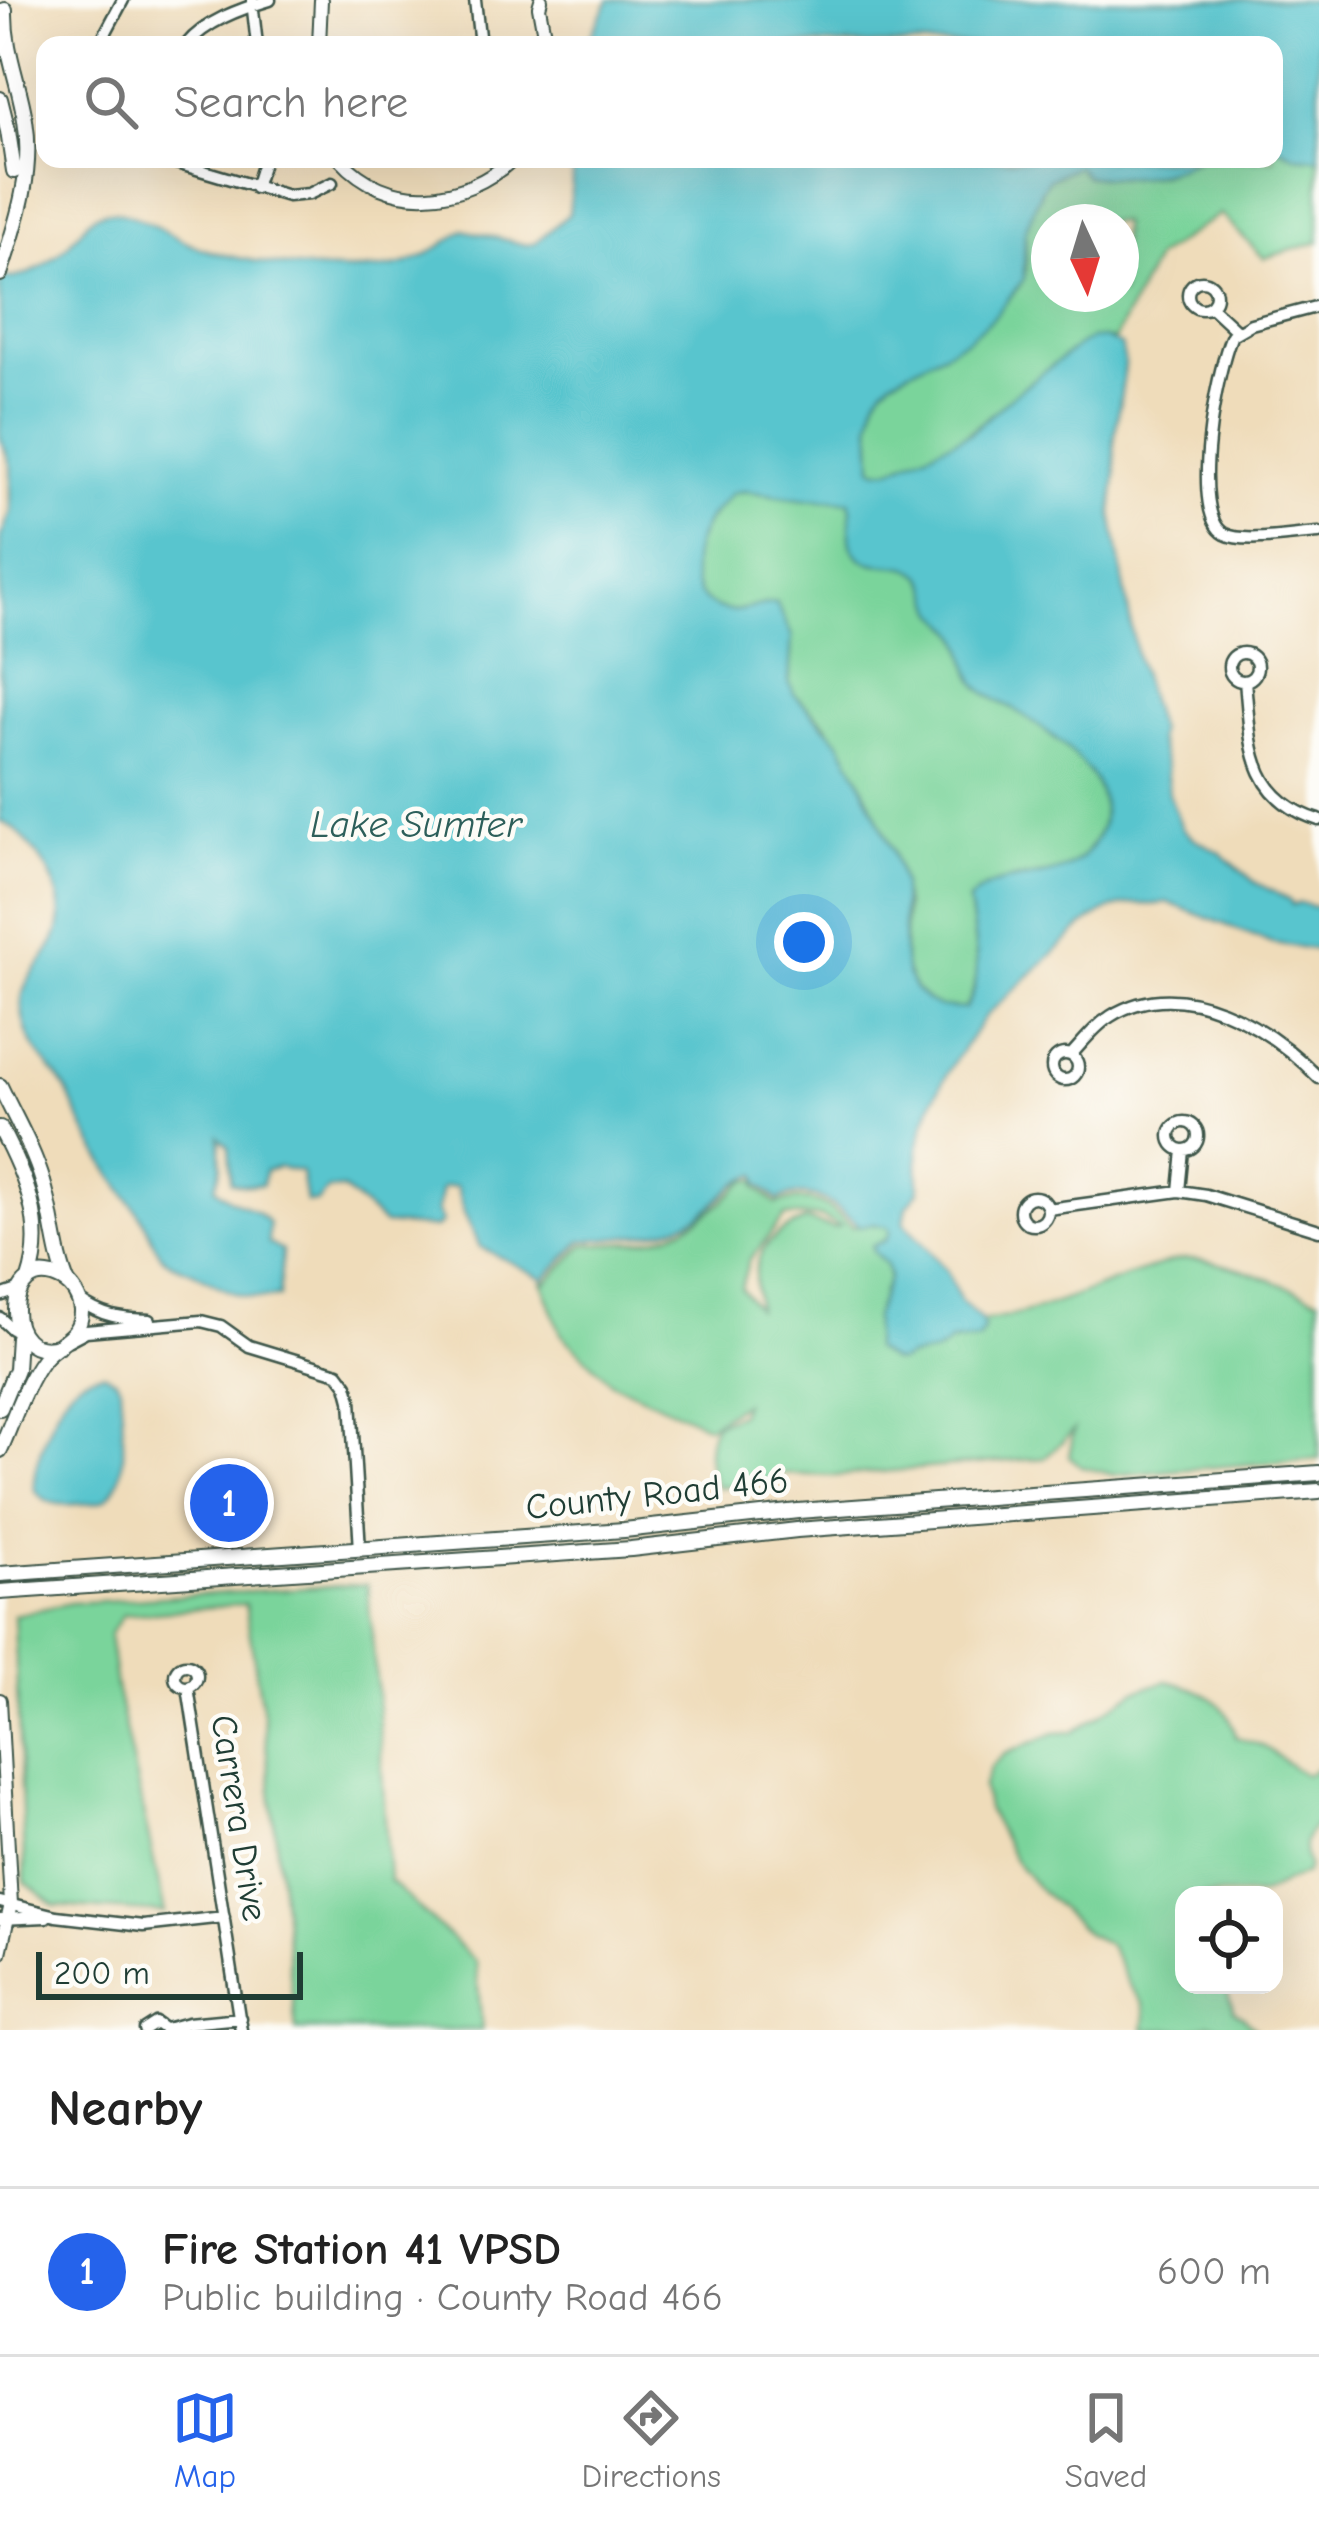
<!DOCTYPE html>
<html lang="en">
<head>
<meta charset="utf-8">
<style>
  body { margin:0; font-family:"Comic Neue",sans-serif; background:#f6f6f6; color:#222 }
  .controls { position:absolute; right:36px; bottom:36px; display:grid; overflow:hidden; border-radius:24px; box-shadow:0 12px 48px #0002 }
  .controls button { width:108px; height:108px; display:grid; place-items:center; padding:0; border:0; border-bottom:3px solid #e0e0e0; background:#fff; color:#222; font:60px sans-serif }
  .compass { position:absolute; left:1031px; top:204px; width:108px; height:108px; border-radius:50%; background:#fff; box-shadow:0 12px 48px #0002; rotate:176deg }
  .scale { position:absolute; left:36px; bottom:30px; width:267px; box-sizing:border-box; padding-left:12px; border:6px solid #1f3d34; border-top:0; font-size:33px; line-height:42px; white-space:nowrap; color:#1f3d34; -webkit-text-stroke:9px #fdfcf7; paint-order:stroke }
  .you { position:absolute; left:804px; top:942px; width:42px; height:42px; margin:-30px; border:9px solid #fff; border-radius:50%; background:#1a73e8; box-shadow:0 0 0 18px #1a73e833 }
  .badge { display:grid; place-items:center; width:78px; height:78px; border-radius:50%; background:#2563eb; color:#fff; font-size:39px; font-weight:700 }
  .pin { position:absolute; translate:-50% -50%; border:6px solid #fff; box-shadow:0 3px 12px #0006 }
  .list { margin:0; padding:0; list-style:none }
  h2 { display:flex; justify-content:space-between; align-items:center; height:156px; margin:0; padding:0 48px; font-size:51px }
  h2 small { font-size:39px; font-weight:400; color:#767676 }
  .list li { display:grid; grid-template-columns:78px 1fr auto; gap:36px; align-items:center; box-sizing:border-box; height:168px; padding:0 48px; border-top:3px solid #e0e0e0 }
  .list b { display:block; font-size:45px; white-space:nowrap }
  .list p { margin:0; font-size:39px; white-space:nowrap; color:#767676 }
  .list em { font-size:39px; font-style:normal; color:#767676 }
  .icon { flex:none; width:66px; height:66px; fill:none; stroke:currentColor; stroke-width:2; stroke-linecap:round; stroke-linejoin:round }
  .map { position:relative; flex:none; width:1319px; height:2030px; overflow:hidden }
  .search { position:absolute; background:#fff; box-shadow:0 12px 48px #0002; left:36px; right:36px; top:36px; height:132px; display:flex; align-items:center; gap:30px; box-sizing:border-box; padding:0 42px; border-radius:24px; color:#767676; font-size:45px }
  .sheet { height:324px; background:#fff }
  nav { display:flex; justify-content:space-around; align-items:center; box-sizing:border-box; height:168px; border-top:3px solid #e0e0e0; background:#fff; font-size:33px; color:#767676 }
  nav a { display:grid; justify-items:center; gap:6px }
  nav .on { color:#2563eb }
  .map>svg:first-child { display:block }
  .green { fill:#7ad49b; stroke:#4c8868; stroke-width:3; fill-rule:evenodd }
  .water { fill:#58c5ce; stroke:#3c8181; stroke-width:3; fill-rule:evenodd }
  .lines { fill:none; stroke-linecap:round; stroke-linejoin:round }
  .minor-casing { stroke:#3e5548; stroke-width:15 }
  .tertiary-casing { stroke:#3e5548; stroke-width:16 }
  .secondary-casing { stroke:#3e5548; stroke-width:18 }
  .minor { stroke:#fff; stroke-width:10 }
  .tertiary { stroke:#fff; stroke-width:12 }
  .secondary { stroke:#fff; stroke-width:14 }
  .labels { text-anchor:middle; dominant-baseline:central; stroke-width:9; stroke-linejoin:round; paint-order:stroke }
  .street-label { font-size:36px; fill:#1f3d34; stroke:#fdfcf7 }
  .water-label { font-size:39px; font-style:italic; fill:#2d5f5a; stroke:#fdfcf7 }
</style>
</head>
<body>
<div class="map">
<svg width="1319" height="2030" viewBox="0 0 1319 2030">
  <rect width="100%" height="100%" fill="#fdfcf7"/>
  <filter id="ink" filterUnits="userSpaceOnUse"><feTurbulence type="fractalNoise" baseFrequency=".00833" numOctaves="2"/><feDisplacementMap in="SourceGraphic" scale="24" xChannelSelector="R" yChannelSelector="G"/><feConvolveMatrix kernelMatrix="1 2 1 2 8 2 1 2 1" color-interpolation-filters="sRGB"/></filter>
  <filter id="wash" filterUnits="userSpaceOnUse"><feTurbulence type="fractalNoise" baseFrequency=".004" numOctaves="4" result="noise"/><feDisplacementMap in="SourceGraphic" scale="48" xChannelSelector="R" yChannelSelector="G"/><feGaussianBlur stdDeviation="2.7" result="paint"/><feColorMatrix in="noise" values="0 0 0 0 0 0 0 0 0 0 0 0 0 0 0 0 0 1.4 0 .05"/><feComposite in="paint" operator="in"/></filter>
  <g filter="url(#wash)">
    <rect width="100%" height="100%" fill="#efdcba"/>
    <path class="green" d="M1274,145l22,11 23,2v84l-55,16 -44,-44 -64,43 -42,83 -10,-2 -26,8 -118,93 -69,30 -14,1 -4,-3 -2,-44 5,-25 8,-12 7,-6 75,-40 28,-23 26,-32 6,-15 -1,-38 16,-41 7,-11 29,-14 9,10 34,2 39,-3 39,-16h76zM1049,222h72v72h-72z
      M745,491l57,8 47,2c7,16 -5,36 7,52 16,21 48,3 66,23 9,9 11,22 16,33 4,11 16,16 22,28 6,13 7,30 15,43 9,16 28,23 43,32 43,27 113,78 73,134 -27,39 -56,23 -90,37 -11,4 -21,12 -32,18 4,34 16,78 -4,108l-26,-2 -11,-6 -13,-11 -8,-16 -3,-13 1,-56 -12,-54 -33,-72 -34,-55 -32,-30 -5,-11 3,-28 -16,-52c-16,0 -30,9 -46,8 -38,-4 -45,-43 -32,-73 8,-18 21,-31 34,-45z
      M755,1180l2,8 19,16c37,-11 48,-1 77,23l21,-3 14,3 2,4 -4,9 -14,7 15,18 2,17 -7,10 27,65 25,-4 17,-11 27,-2 6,-11 -2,-8c56,-6 106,-32 159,-49 14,-5 30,-12 45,-13 33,-2 100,28 133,39v161l-206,16 -31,-8 -13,-11 5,-26 -29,28 -210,18 -53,-2 -18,7 -46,7c-12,-22 -13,-40 -4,-64l25,-10 4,-11 -35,23 -97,-44 -50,-49 -19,-51h5l37,-37c18,-2 38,-1 56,-4 45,-6 74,-30 105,-60zM785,1216l35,1 20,9 -7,2 -27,-8c-22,9 -45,21 -50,48 -3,13 2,28 1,41l-16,-21 7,-26z
      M367,1584l9,95 13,201 87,82 6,68h-186l-33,-316 -18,-110 -122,11 -14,20 7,52 49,226 -110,-7 -30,-24 -11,-267 56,-12z
      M1167,1681c34,8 61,18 69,56 11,5 22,5 32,12 13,9 22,19 38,25l13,-7v56c-17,12 -18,24 -11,43l-3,7 -45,22h-76v90h44l-3,1 9,25 10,6 12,13h-22l-24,-6 -20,6h-46l2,-15 -3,-11 -14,-19 -17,-34 -4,-7 -21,-10 -51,-48 -22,-26 -27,-51 -4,-22 8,-20 14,-13 50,-21 19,-1 61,-41z"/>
    <path class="water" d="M609,0h710v158l-23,-2 -22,-11v-100h-688z
      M574,159h624c-40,20 -68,20 -112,17l-9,-10 -29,14 -7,11 -16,41 -1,47 -30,38 -28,23 -75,40 -7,7 -8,11 -5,25 2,44 4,3 14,-1 79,-36 44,-39 64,-48 13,-7 13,-1 17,7 4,21 -11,76 2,34 -4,37 24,142 22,76 -1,8 9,28 3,27 13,34 10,9 29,16 32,28 36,19 3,5 8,-2 19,5v42l-47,-7 -105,-41c-11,4 -19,2 -30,2 -22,0 -39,10 -55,23l-97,90 -34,49 -17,32 -10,26 -6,24 1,43 -12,15 -3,16 43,49 13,29 22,21 2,8 -6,11 -27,2 -16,11 -26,4 -10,5 -8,-1 -18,-12 1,-32 15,-40 -3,-12 -13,-14 -1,-5 14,-6 4,-9 -2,-4 -14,-3 -15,2c-25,-21 -47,-42 -81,-26l-19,-15 -2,-10c-26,4 -39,32 -62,43 -39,20 -71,18 -113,23l-38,38 -64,-32 -16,-34 -8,-27 -14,2 -5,23 5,11 -6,6 -52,-4 -41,-35 -15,1 -11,12h-11l-5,-30 -22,-5 -14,4 -3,14h-20l-11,-3 -2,-35 -10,-10 2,29 -6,21c16,19 40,17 54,37l-1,19 14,8 -3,46c-40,5 -54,-8 -86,-25 -11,-5 -25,-8 -32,-17 -7,-9 -11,-22 -17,-33 -18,-29 -39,-55 -55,-85 -8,-13 -13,-28 -20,-42 -16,-31 -39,-39 -46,-78 -6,-37 14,-44 30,-73 18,-31 2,-68 -19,-93 -10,-12 -18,-25 -34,-29v-283l11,-28v-44l-11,-31v-159c29,6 59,-21 77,-42 9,-11 13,-20 27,-23 25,-4 63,22 86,32 47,20 170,36 218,19 21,-7 38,-21 56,-33l63,15 8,-2 34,-29zM745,491l57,8 47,2c7,16 -6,36 7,52 16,21 48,3 67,24 9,10 8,22 13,33 6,11 18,15 24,27 7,15 8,40 20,51 10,10 25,16 38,24 43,27 114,78 73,135 -34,46 -92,17 -122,54 4,34 17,79 -4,108l-26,-2 -11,-6 -13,-11 -8,-16 -3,-14 -2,-77 -9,-32 -33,-72 -20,-37 -46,-48 -5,-12 3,-46 -16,-33c-16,0 -30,9 -46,8 -47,-5 -43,-59 -23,-90 7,-10 17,-19 25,-28z
      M103,1373l13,6 4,7c1,28 13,96 -15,113 -7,4 -20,5 -28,5 -18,2 -32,0 -43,-15 -2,-23 20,-81 35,-99 9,-10 21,-16 34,-17z"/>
  </g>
  <g filter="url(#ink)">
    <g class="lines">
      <g class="minor-casing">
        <path id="minor" d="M475,0l5,45
          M252,1l5,44
          M99,45l24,-45
          M186,45c20,-24 54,-36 84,-45
          M163,159l125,37 21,-2 23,-11
          M255,188l9,-29
          M1188 295a14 14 0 1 1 28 0a14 14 0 1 1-28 0Z
          M1210,306l27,25
          M1319,306l-68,18 -19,11c-15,33 -44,180 -7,199 19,10 71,0 94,-1
          M1229 667a14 14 0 1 1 28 0a14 14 0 1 1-28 0Z
          M1245,681c6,62 3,117 74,139
          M1052 1067a13 13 0 1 1 26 0a13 13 0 1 1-26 0Z
          M1071,1055c13,-14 24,-29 40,-39 71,-44 158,11 208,62
          M1170 1136a14 14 0 1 1 28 0a14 14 0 1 1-28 0Z
          M1179,1191l4,-41
          M1020 1211a14 14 0 1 1 28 0a14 14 0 1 1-28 0Z
          M1048,1209l131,-18 27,4 113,35
          M0,1296l15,-5
          M79,1300c23,17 43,19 71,20
          M0,1318l12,11
          M69,1340l17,-9 115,-10 20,5 28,20 89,27 9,12 4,15 9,150
          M175 1676a11 11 0 1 1 22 0a11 11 0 1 1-22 0Z
          M188,1687l53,343
          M0,1902l56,14 87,10 81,-9
          M0,1919l46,-2
          M166,2029l22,-6 52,-5
          M145,2030l11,-7 10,7"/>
      </g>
      <g class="tertiary-casing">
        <path id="tertiary" d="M541,0l-2,7 7,38
          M319,45l2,-45
          M340,159c47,53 123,46 173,0
          M0,1700l11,204 -11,49"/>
      </g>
      <g class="secondary-casing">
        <path id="secondary" d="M0,99l8,32 6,40
          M0,274c16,-50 34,-100 25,-154 -6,-39 -21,-69 -20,-110
          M0,1086c15,32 33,62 43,96 11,34 11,69 25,102
          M0,1128c25,47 47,98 29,151
          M0,1408l16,-39 2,-32
          M0,1450c13,-29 24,-65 43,-91 14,-18 39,-21 38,-49 -1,-12 -8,-24 -19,-30 -60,-31 -62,87 -2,65
          M0,1574l624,-44 174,-19 521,-38
          M0,1592l631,-43 166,-19 522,-39"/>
      </g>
      <use href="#minor" class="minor"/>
      <use href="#tertiary" class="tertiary"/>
      <use href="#secondary" class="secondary"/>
    </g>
  </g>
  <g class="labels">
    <g class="street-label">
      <text transform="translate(657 1494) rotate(-6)">County Road 466</text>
      <text transform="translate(239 1818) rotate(81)">Carrera Drive</text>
    </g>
    <g class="water-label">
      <text x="416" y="824">Lake Sumter</text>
    </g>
  </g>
</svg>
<div class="controls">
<button><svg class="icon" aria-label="locate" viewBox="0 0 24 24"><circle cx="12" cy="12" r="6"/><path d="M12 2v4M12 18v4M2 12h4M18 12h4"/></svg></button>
</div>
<svg class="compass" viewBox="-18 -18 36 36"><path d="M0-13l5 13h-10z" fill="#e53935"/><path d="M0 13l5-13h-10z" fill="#767676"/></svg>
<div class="scale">200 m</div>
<div class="you"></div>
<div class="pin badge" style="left:229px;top:1503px">1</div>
<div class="search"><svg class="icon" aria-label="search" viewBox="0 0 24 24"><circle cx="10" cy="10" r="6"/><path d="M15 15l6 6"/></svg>Search here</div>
</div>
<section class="sheet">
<h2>Nearby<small></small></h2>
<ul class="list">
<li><span class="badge">1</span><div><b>Fire Station 41 VPSD</b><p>Public building · County Road 466</p></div><em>600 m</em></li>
</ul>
</section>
<nav>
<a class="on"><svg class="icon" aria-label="map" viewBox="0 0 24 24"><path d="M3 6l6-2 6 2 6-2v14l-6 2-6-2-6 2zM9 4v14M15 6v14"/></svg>Map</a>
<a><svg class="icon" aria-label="directions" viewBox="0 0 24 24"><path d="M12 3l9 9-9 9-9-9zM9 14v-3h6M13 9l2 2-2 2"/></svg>Directions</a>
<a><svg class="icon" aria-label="saved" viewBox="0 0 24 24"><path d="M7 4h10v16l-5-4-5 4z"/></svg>Saved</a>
</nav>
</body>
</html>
